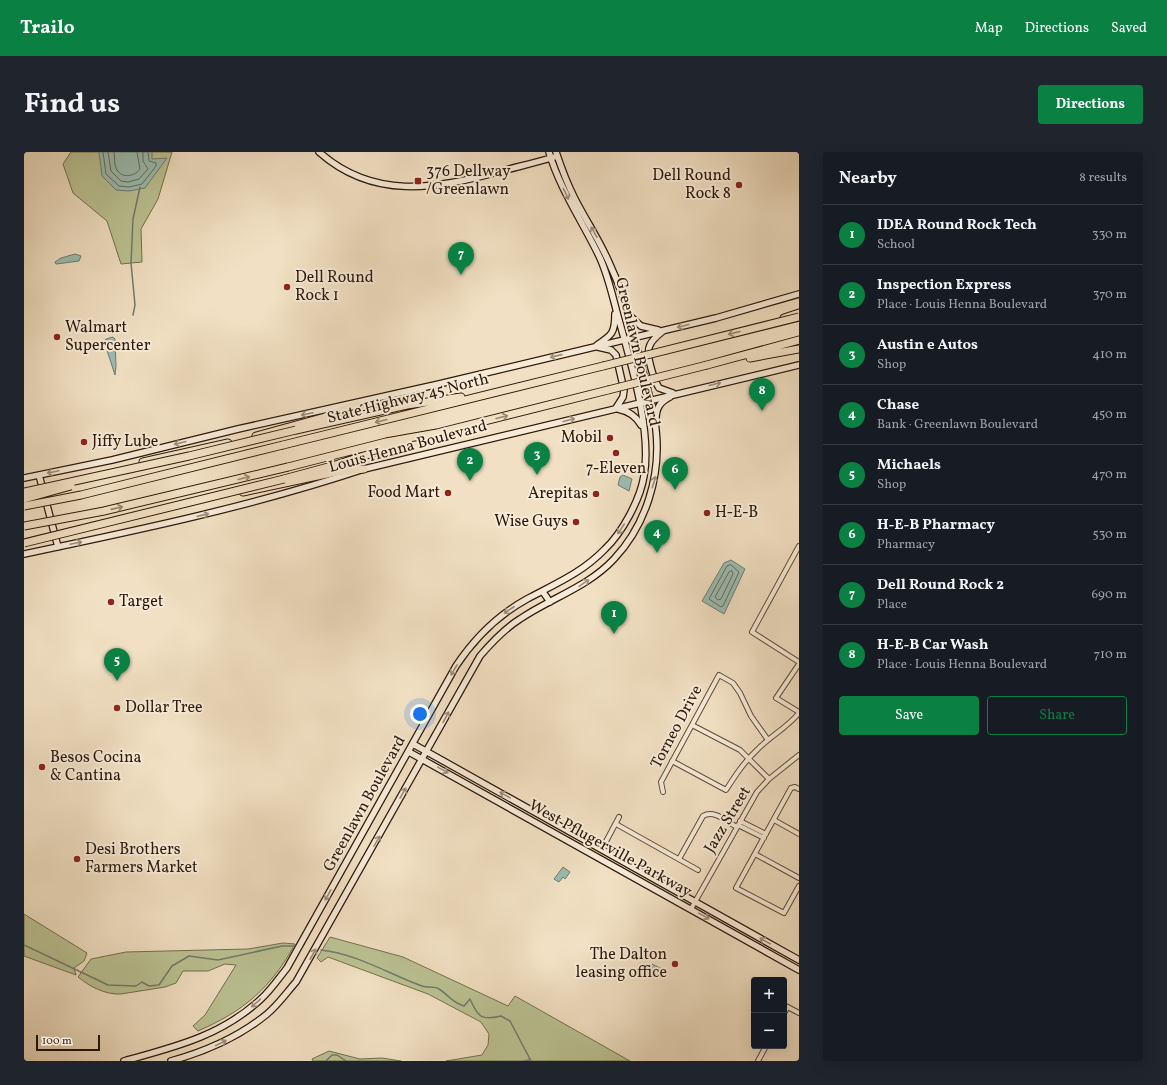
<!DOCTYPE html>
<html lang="en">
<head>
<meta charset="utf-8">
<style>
  body { margin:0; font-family:Vollkorn,serif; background:#20242c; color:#f1f3f6 }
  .controls { position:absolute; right:12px; bottom:12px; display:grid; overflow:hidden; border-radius:4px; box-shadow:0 4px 16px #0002 }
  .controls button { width:36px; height:36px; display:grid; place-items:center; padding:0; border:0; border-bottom:1px solid #363941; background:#171b24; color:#f1f3f6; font:20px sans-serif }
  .scale { position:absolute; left:12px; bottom:10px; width:64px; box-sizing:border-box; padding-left:4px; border:2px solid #2e1909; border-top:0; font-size:11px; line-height:14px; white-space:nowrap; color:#2e1909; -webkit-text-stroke:3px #f6ebd8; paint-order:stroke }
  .you { position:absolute; left:396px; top:562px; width:14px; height:14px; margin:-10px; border:3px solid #fff; border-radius:50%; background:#1a73e8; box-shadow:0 0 0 6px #1a73e833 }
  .badge { display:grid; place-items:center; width:26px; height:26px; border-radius:50%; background:#0b8043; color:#fff; font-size:13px; font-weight:700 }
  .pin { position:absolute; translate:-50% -33px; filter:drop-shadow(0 1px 2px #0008) }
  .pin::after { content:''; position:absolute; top:21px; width:14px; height:12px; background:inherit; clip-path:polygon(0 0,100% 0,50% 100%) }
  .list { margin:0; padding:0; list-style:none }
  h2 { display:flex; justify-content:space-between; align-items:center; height:52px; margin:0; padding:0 16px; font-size:17px }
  h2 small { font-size:13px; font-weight:400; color:#9ea1a6 }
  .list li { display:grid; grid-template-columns:26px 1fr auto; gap:12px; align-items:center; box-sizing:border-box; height:60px; padding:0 16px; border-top:1px solid #363941 }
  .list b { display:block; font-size:15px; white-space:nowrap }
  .list p { margin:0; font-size:13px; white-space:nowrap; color:#9ea1a6 }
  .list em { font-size:13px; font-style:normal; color:#9ea1a6 }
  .actions { display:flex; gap:8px; padding:12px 16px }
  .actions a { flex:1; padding:9px 0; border:1px solid #0b8043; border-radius:4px; text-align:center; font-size:14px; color:#0b8043 }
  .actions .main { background:#0b8043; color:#fff }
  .map { position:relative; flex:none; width:775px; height:909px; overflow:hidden; border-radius:4px }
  header { display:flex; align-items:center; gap:24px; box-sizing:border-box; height:56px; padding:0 20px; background:#0b8043; color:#fff }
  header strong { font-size:19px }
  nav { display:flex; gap:22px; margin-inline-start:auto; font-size:14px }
  .intro { display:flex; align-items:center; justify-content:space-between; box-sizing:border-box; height:96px; padding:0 24px }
  h1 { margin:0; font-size:28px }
  .button { padding:10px 18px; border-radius:4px; background:#0b8043; color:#fff; font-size:14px; font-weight:700 }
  main { display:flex; gap:24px; padding:0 24px }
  aside { flex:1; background:#171b24; border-radius:4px; box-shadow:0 4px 16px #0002 }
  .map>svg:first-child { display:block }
  .green { fill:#bbc293; stroke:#746e4e }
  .water { fill:#9bbdb2; stroke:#6f7b6e }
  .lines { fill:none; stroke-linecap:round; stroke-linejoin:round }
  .shore { stroke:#646b5e; stroke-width:1 }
  .stream { stroke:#6f7b6e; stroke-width:1.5 }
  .street-casing { stroke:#5f4b38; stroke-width:6 }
  .secondary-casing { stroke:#2e1909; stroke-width:8 }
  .highway-casing { stroke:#2e1909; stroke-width:9 }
  .street { stroke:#f6ebd8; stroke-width:4 }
  .secondary { stroke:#f6ebd8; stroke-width:5.5 }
  .highway { stroke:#f1e0c3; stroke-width:7 }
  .highway-bridge-casing { stroke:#2e1909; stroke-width:9; stroke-linecap:butt }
  .highway-bridge { stroke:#f1e0c3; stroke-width:7 }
  .oneway { stroke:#9c8c7b }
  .oneway2 { stroke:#99866f }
  .poi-dot { fill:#8f2418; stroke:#f6ebd8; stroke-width:1.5 }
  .labels { text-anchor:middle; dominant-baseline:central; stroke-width:4; stroke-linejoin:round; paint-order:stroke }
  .poi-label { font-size:16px; fill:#2e1909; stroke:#f6ebd8; text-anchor:start }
  .street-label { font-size:16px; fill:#2e1909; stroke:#f6ebd8 }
</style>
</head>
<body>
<header>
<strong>Trailo</strong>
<nav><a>Map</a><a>Directions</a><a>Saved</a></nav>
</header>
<div class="intro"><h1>Find us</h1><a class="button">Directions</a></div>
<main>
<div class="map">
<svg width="775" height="909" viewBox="0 0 775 909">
  <rect width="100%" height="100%" fill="#f1e0c3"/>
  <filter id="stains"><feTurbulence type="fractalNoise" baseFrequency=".005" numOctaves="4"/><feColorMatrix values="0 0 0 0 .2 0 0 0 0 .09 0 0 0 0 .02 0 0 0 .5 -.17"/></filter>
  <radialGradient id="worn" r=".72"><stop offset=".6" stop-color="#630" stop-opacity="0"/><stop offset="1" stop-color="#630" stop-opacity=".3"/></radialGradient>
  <path class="green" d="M47,0h101l-14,47 -17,30 1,33 -21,2 -14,-43 -34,-28 -10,-29z
    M0,762l63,39 -3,8 -10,7 2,7 -52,-19z
    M306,785l73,20 105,49 7,-10 115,65h-184l36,-6 6,-10 1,-11 -8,-12 -53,-28 -100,-37 -7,5 -4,-4z
    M259,791l12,1c-24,44 -51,67 -97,87l-5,-5 12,-11 31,-50 -11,-1 -17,7h-25l-7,12 -11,4 -44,7c-16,1 -32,-8 -43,-17l13,-18 35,-7 122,-3z
    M305,899l31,8 22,-1 19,3h-88l-1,-2z"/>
  <path class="water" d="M75,0h53v7l15,-1 -22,30 -16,3 -13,-1 -14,-14z
    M51,102l6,2 -2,5 -23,3 -1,-2 6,-4z
    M89,185l2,2 1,27 -1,9 -11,-34 2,-2z
    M599,323l9,4 -3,12 -11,-6 2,-8z
    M707,408l14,9 -21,45 -22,-13 22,-38z
    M539,715l7,5 -5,7 -2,-2 -4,5 -5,-3z
    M628,812l16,8 -3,5 -15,-8z"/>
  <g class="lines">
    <path class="shore" d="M79,0l3,22 13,12 10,1 13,-3 14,-18v-3l-7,-2 -1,-9
      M84,0l3,19 10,10 7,1 11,-3 9,-10 -5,-8v-9
      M90,0c1,5 0,12 2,16 5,11 18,9 24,1l-3,-17
      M707,413l8,7 -16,34 -2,1 -12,-8 18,-33z
      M708,419l1,3 -12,25 -3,1 -3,-3 14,-25z"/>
    <path class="stream" d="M109,163l2,-10 -4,-42 2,-44 7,-32
      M0,793l84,40 28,1 6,-4 7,4 10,-1 13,-19 17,-10 29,4 64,-14h11
      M297,798c36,4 68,24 101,36 5,2 13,0 17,3 11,7 12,13 25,17l6,-7c8,18 11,22 31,17l9,5 21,40
      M302,909l6,-6h5l9,6
      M500,909l5,-1"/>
    <g class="street-casing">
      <path id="street" d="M775,394l-47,86 47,30
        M775,512l-23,34 23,14
        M668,573l48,25 29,29
        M648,609l54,29c9,-14 18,-28 31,-40 13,-14 30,-22 42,-37
        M775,637l-4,-2 -4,1 -55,100 48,25 15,-27
        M639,640l-2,-10 58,-107 14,8 7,10 11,23 17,24
        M750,668l25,14
        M716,669l26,13
        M592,672l82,46
        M714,673l26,13
        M578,697l17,-32
        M731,702l44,24
        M655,707l24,-43c11,-7 24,6 34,11
        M667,757l66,-117 12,-13 30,-24
        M760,853l15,8
        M760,861l4,-6
        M734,909l8,-15"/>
    </g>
    <g class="secondary-casing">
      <path id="secondary" d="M295,0c54,48 116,37 179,20 18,-5 37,-9 56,-15
        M606,164l11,10 17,4
        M639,179c-5,4 -11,9 -13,14 -5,9 4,35 9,43l14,5
        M573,193c15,-10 18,-12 18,-31
        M574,195l13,3 5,5 8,35 -1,7 -7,11
        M594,257c10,2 18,7 23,16
        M632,267c0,-11 4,-17 14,-22
        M15,323l19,72
        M0,326l88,-18 126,-31 201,-45 277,-66 83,-24
        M0,402c115,-24 229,-48 340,-85l435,-104
        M519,440l7,10
        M389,592l386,216
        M385,600l390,218
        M100,909c51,-14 97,-25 137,-62 10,-9 18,-21 26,-31l169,-302c18,-27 42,-51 71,-67 28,-15 55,-26 78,-50 17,-16 35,-49 39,-73 8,-45 -13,-112 -25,-156 -6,-21 -10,-42 -19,-62 -17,-36 -40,-68 -51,-106
        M147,909c36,-10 68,-24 96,-47 11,-9 20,-22 29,-32l184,-326c12,-14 24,-27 40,-37 31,-21 68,-32 94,-60 32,-34 47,-83 42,-129 -2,-20 -9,-42 -14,-62 -8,-34 -16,-69 -31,-101 -10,-25 -25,-46 -37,-70 -7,-14 -13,-30 -18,-45"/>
    </g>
    <g class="highway-casing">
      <path id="highway" d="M760,166l15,-5
        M726,206l49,-9
        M683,213l92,-25
        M272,278l111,-25 54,-8
        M232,284l69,-19 32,-13
        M259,293l320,-79
        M119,310l85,-19
        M264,315l98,-25 51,-9 171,-43
        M260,327l48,-13 76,-24
        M219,340l93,-20 28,-3"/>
    </g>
    <use href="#street" class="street"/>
    <use href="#secondary" class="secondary"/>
    <use href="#highway" class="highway"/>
    <g class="highway-bridge-casing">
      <path id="highway-bridge" d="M579,214l196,-49
        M584,238l99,-25
        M0,340l165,-36 107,-26
        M0,347l47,-13
        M0,354l57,-11 202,-50
        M0,374l80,-15 184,-44
        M0,391l260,-64"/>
    </g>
    <use href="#highway-bridge" class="highway-bridge"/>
  </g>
  <defs><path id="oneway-shaft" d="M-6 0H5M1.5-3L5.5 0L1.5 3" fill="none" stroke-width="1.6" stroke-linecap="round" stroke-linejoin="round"/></defs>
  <g class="oneway">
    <use href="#oneway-shaft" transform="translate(542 42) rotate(64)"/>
    <use href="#oneway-shaft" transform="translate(570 80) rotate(-119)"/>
    <use href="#oneway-shaft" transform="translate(659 174) rotate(166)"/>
    <use href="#oneway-shaft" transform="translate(532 204) rotate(167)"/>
    <use href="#oneway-shaft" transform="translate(691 232) rotate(-14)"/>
    <use href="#oneway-shaft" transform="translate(283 262) rotate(168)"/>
    <use href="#oneway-shaft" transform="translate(545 268) rotate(-14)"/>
    <use href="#oneway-shaft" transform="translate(156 291) rotate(166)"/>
    <use href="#oneway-shaft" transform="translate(29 320) rotate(168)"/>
    <use href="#oneway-shaft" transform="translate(630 330) rotate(-73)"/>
    <use href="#oneway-shaft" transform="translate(179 363) rotate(-13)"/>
    <use href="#oneway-shaft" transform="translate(597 377) rotate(123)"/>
    <use href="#oneway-shaft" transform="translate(52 391) rotate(-12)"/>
    <use href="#oneway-shaft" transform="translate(560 431) rotate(-34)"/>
    <use href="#oneway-shaft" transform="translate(485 458) rotate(147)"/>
    <use href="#oneway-shaft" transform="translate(430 518) rotate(120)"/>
    <use href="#oneway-shaft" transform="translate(422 565) rotate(-61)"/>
    <use href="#oneway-shaft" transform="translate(419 618) rotate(29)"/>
    <use href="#oneway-shaft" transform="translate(379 641) rotate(-60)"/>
    <use href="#oneway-shaft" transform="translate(481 643) rotate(-151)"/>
    <use href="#oneway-shaft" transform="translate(353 689) rotate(-60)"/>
    <use href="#oneway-shaft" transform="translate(304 743) rotate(119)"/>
    <use href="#oneway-shaft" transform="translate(680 764) rotate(29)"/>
    <use href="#oneway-shaft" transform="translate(741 789) rotate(-151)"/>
    <use href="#oneway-shaft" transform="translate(289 802) rotate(-61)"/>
    <use href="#oneway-shaft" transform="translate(232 851) rotate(139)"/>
    <use href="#oneway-shaft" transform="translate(197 891) rotate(-26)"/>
  </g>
  <g class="oneway2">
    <use href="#oneway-shaft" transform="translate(710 181) rotate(166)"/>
    <use href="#oneway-shaft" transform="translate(478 265) rotate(-14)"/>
    <use href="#oneway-shaft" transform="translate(357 269) rotate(166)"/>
    <use href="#oneway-shaft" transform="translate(220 326) rotate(-14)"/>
    <use href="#oneway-shaft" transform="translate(93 356) rotate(-13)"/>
  </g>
  <g class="poi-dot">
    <rect x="390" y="25" width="8" height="8" rx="2"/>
    <circle cx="715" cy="33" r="4"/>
    <circle cx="263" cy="135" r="4"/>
    <circle cx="33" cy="185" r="4"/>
    <circle cx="586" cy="286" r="4"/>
    <circle cx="60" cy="290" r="4"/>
    <circle cx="592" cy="301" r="4"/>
    <circle cx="424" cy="341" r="4"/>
    <circle cx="572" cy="342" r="4"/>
    <circle cx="683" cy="361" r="4"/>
    <circle cx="552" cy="370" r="4"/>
    <circle cx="87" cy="450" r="4"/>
    <circle cx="93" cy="556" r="4"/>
    <circle cx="18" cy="615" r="4"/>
    <circle cx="53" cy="707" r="4"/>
    <circle cx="651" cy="812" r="4"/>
  </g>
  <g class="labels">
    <g class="poi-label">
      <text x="402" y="20">376 Dellway<tspan x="402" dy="18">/Greenlawn</tspan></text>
      <text x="707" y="24" text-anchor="end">Dell Round<tspan x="707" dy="18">Rock 8</tspan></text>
      <text x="271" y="126">Dell Round<tspan x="271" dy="18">Rock 1</tspan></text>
      <text x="41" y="176">Walmart<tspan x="41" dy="18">Supercenter</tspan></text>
      <text x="578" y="286" text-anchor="end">Mobil</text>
      <text x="68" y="290">Jiffy Lube</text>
      <text x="592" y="317" text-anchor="middle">7-Eleven</text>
      <text x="416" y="341" text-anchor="end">Food Mart</text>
      <text x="564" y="342" text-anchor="end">Arepitas</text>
      <text x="691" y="361">H-E-B</text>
      <text x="544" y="370" text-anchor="end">Wise Guys</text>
      <text x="95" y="450">Target</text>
      <text x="101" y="556">Dollar Tree</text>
      <text x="26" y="606">Besos Cocina<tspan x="26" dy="18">&amp; Cantina</tspan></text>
      <text x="61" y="698">Desi Brothers<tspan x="61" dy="18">Farmers Market</tspan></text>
      <text x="643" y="803" text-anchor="end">The Dalton<tspan x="643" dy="18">leasing office</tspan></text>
    </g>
    <g class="street-label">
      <text transform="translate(613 200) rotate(77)">Greenlawn Boulevard</text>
      <text transform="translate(384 247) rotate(-14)">State Highway 45 North</text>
      <text transform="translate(384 295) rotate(-15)">Louis Henna Boulevard</text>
      <text transform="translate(653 575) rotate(-62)">Torneo Drive</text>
      <text transform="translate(341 652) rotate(-61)">Greenlawn Boulevard</text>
      <text transform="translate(704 668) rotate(-59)">Jazz Street</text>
      <text transform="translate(586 697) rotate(29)">West Pflugerville Parkway</text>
    </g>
  </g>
  <rect width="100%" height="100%" filter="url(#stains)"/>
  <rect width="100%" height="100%" fill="url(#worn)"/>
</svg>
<div class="controls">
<button>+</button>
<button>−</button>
</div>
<div class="scale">100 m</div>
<div class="you"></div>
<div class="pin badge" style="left:590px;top:482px">1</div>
<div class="pin badge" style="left:446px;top:329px">2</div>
<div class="pin badge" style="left:513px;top:323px">3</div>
<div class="pin badge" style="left:633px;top:401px">4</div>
<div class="pin badge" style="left:93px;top:529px">5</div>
<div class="pin badge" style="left:651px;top:338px">6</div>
<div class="pin badge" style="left:437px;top:123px">7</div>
<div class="pin badge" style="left:738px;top:259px">8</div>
</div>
<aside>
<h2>Nearby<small>8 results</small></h2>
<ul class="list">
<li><span class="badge">1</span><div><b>IDEA Round Rock Tech</b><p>School</p></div><em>330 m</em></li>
<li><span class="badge">2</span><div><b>Inspection Express</b><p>Place · Louis Henna Boulevard</p></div><em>370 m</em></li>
<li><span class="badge">3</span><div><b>Austin e Autos</b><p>Shop</p></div><em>410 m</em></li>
<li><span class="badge">4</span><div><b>Chase</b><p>Bank · Greenlawn Boulevard</p></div><em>450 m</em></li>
<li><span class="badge">5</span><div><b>Michaels</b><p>Shop</p></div><em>470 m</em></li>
<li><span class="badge">6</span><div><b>H-E-B Pharmacy</b><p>Pharmacy</p></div><em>530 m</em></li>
<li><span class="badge">7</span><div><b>Dell Round Rock 2</b><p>Place</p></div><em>690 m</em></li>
<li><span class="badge">8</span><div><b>H-E-B Car Wash</b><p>Place · Louis Henna Boulevard</p></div><em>710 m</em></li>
</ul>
<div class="actions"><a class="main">Save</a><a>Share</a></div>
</aside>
</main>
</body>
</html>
